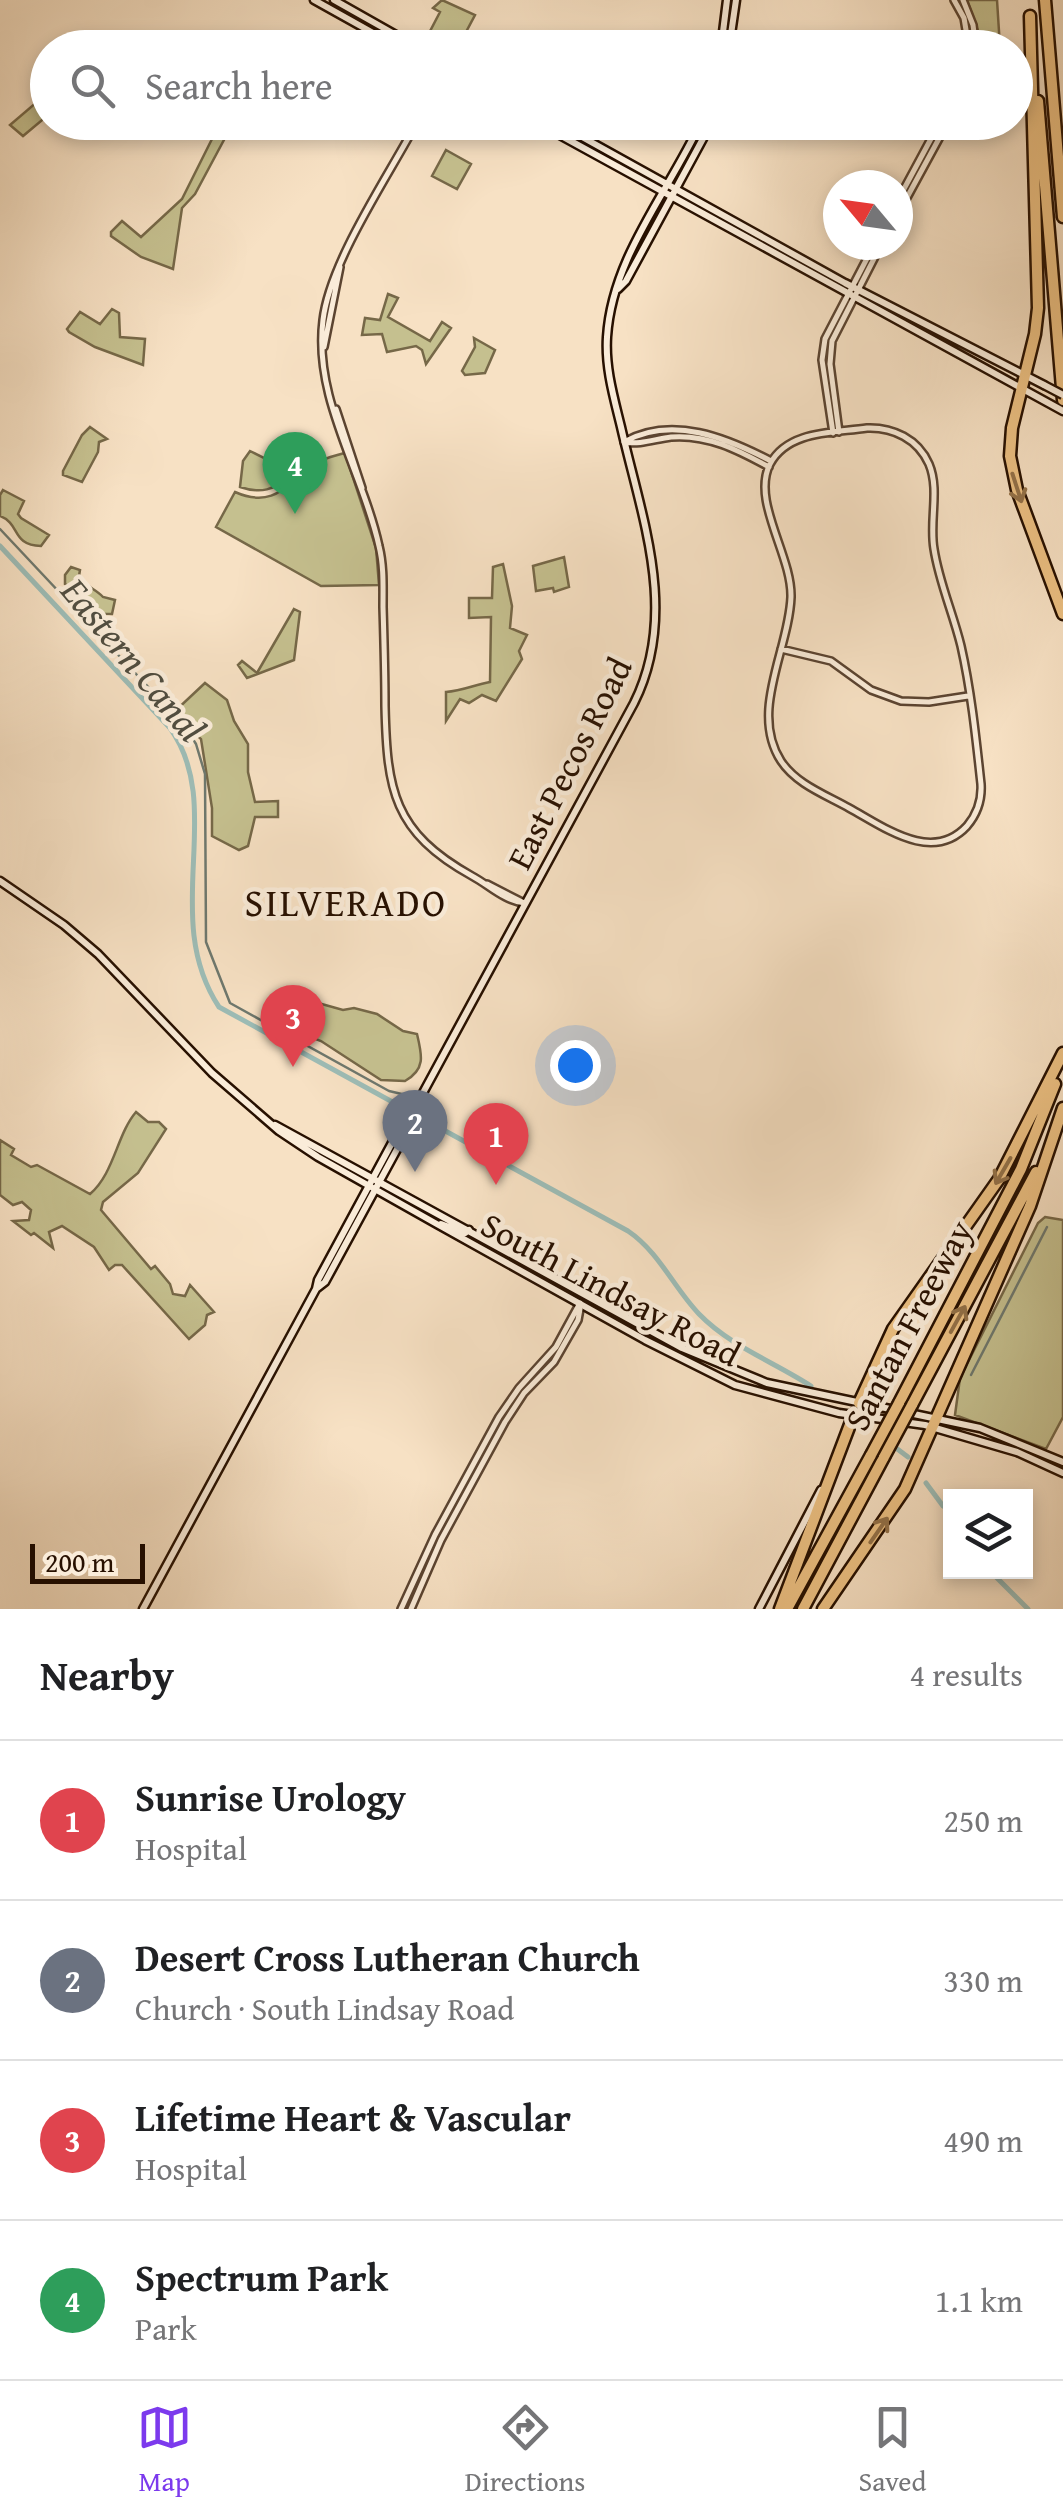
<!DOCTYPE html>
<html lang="en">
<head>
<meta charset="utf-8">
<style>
  body { margin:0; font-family:"Gentium Book Plus",serif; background:#f2f2f2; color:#202124 }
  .controls { position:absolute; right:30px; bottom:30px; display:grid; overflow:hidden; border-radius:0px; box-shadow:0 5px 15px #0003 }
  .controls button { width:90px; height:90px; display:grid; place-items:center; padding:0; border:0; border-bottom:2px solid #e0e0e0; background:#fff; color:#202124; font:50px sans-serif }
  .compass { position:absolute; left:823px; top:170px; width:90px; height:90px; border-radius:50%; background:#fff; box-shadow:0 5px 15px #0003; rotate:299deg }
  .scale { position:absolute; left:30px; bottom:25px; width:115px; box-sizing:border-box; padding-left:10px; border:5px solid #271000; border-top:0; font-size:28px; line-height:35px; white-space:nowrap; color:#271000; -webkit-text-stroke:8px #faecd9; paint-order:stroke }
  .you { position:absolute; left:575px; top:1065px; width:35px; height:35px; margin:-25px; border:8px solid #fff; border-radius:50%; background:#1a73e8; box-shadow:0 0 0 15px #1a73e833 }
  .badge { display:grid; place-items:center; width:65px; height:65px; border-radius:50%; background:#7c3aed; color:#fff; font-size:32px; font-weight:700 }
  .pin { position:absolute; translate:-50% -82px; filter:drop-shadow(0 2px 5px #0008) }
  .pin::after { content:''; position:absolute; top:52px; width:35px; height:30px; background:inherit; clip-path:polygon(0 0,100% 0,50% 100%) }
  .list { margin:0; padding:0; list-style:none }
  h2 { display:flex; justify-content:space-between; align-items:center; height:130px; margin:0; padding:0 40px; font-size:42px }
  h2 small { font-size:32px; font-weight:400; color:#757577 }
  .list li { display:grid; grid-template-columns:65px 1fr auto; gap:30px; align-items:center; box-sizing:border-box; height:160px; padding:0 40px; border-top:2px solid #e0e0e0 }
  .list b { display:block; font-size:38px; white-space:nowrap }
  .list p { margin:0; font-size:32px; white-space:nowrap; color:#757577 }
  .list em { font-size:32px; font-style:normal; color:#757577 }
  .icon { flex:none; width:55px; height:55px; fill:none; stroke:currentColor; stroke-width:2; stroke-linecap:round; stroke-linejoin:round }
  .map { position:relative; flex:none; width:1063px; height:1609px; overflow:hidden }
  .search { position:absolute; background:#fff; box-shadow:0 5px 15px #0003; left:30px; right:30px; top:30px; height:110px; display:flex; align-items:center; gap:25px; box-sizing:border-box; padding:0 35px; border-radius:55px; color:#757577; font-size:38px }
  .sheet { height:770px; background:#fff }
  nav { display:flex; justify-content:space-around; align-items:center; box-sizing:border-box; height:140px; border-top:2px solid #e0e0e0; background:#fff; font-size:28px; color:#757577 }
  nav a { display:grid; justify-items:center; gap:5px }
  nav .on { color:#7c3aed }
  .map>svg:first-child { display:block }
  .green { fill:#c5c08f; stroke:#766848; stroke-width:2.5 }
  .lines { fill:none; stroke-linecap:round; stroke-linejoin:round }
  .stream { stroke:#6e786e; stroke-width:2.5 }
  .canal { stroke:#9dbdb7; stroke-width:5 }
  .tertiary-casing { stroke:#5b4431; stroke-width:10 }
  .secondary-casing { stroke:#271000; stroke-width:11 }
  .motorway-casing { stroke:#271000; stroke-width:15 }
  .tertiary { stroke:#faecd9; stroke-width:5 }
  .secondary { stroke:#faecd9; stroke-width:6 }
  .motorway { stroke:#ecc082; stroke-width:10 }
  .secondary-bridge-casing { stroke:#271000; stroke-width:11; stroke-linecap:butt }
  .motorway-bridge-casing { stroke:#271000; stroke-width:15; stroke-linecap:butt }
  .secondary-bridge { stroke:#faecd9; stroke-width:6 }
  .motorway-bridge { stroke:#ecc082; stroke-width:10 }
  .oneway { stroke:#937148 }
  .labels { text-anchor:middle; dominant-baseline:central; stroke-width:9; stroke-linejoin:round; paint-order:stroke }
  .street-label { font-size:35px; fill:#271000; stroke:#faecd9 }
  .water-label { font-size:38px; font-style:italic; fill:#504d40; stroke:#faecd9 }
  .neighbourhood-label { font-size:38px; letter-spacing:2.5px; fill:#271000; stroke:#faecd9 }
</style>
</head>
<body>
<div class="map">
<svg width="1063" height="1609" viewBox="0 0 1063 1609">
  <rect width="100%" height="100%" fill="#f7e1c4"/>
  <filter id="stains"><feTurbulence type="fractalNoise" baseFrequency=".002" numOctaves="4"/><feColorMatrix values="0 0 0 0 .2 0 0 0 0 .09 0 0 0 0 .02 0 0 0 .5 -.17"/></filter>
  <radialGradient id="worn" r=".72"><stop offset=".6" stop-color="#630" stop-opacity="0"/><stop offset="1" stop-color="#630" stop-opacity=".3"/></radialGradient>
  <path class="green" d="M442,0l33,15 -17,32h-12l-19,-10 13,-25 -7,-4z
    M967,0h30l3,47h-21v-13z
    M47,84v32l-24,20 -13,-11 27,-23z
    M220,123h13l-38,71 -13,14 -9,61 -32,-12 -30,-21v-4l11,-11 19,16 41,-38z
    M446,150l25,14 -14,25 -25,-13z
    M388,294l10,4 -10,19 42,24 12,-19 9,6 -25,36 -4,-14 -6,-4 -29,6 -5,-18 -20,1 3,-17 15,2z
    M112,309l7,4 1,24 25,2 -2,26 -48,-18 -26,-15 -2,-3 13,-17 20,12z
    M474,338l21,12 -10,23 -20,2 -3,-4 13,-24z
    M90,427l17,12 -8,3 -1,10 -16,30 -19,-7v-4l19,-36z
    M250,451l24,12 16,13c-16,14 -29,18 -50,11l3,-26z
    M345,453l31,95 3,37 -58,1 -105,-59 19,-35c43,19 55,-14 86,-31 7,-4 16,-6 24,-8z
    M3,490l21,11 -6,13 3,4 28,17 -8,11c-30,-1 -20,-22 -41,-30v-21z
    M564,557l5,30 -15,5 -1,-4 -17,3 -3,-25z
    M503,564l9,42 -2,22 17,7 -8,16 3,8 -26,42 -14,-6 -13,8 -9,-4 -14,22v-29c16,-1 28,-7 44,-10l1,-65 -22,1v-20h23l1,-31z
    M71,567l9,3 -1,6c5,10 17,13 24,21l12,3 -3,14c-38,0 -14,-4 -32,-21 -5,-4 -11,-6 -15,-9v-9z
    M294,609l6,3 -6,48 -47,18 -9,-13 4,-4 15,12z
    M205,683l22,17 7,21 14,23v28l7,30 23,-1v16h-23l-7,29 -9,4 -27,-14v-28l-11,-69 -28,-26z
    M311,1001l32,9 11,-2 23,6 26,17 14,3c5,21 9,35 -12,47l-24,-1 -60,-39 -26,-10c-8,-10 -4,-20 5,-29z
    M136,1112l12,10h11l7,7 -28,44 -35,29 -2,8 50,59 4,-3 15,18 3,10 12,2 5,-11 24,27 -7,3 -2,10 -16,14 -67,-74h-7l-6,5 -15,-23 -32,-21 -13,6 4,16 -19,-15 -3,2 -18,-14 16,-1 2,-10 -9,-8 -9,3 -13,-10v-55l14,9 -3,6 20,12 6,-2 53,29c24,-20 27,-60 46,-82z
    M1045,1217l18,3v197l-17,32 -91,-34 5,-37 78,-155z"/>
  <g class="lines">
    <path class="stream" d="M0,529l183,195 13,20 9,30 1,168 24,61 159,88 17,4
      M971,1375l76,-148"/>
    <path class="canal" d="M0,546l170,182c57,80 -11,188 49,279l409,224c31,21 46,57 71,83 31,32 75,48 112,72
      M896,1448l12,9
      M926,1483l17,23
      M949,1515l1,3
      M991,1572l37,37"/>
    <g class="tertiary-casing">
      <path id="tertiary" d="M954,0l10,18 5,30
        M963,0l10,25 3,23
        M417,122c-29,55 -87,139 -94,198 -10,79 40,152 56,226 5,20 4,41 4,61 1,33 2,66 2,99 2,84 8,126 87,170 17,9 32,25 53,27
        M898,200l42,-78
        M898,214l50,-92
        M324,347l16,-80
        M336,409l26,79
        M867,428c26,-1 51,11 62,36 11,26 0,57 5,85 5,33 19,64 27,97 10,44 15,92 20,138 1,16 -3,29 -14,42 -35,38 -83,1 -118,-18 -23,-13 -53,-24 -68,-47 -32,-50 8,-111 10,-164 1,-42 -40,-96 -21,-133 18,-34 64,-31 97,-36z
        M839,432l-9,-68 2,-23 49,-96
        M833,433l-11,-73 3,-21 49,-94
        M624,442c48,-27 103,-4 147,19
        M624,442c16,3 31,-3 47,-5 36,-3 67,13 98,30
        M781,649l50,12 40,29 30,11 28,1 39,-6
        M487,884l37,19
        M401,1609l34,-74 64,-118 20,-29 37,-41 24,-44
        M411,1609l30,-69 64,-118 19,-29 30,-31 24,-42 2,-11"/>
    </g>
    <g class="secondary-casing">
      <path id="secondary" d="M314,0l86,48
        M334,0l85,48
        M721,48l6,-48
        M729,48l7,-48
        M536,122l527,289
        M555,122l290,161 199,102
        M618,289l8,-8 86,-159
        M0,881l64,44 34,29 114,119 67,58 39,26 117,66 210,117 90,45 104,28 86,12 92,27 46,21
        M275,1125l407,223 85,35 213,45 83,34
        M441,1224l24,9 4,-3
        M316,1289l9,-7 89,-164 -3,-3 223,-412c45,-90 8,-184 -13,-276 -7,-29 -16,-59 -14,-90 5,-80 61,-144 94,-215
        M143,1609l173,-320 2,-9 89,-165h4
        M759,1609l62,-119"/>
    </g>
    <g class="motorway-casing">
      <path id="motorway" d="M1045,0l18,217
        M1030,16l8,292 -3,26 -23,94 -2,28 7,34 46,124
        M1038,101l25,299
        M859,1403l34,-74 106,-150 64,-126
        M899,1403l122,-234 34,-85
        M912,1405l124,-233
        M780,1609l74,-195
        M787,1609l84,-154
        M803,1609l81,-152
        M823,1609l82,-120 125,-283 33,-98"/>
    </g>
    <use href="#tertiary" class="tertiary"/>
    <use href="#secondary" class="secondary"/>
    <use href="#motorway" class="motorway"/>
    <g class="secondary-bridge-casing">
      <path id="secondary-bridge" d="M1044,385l19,10"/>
    </g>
    <g class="motorway-bridge-casing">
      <path id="motorway-bridge" d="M871,1455l28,-52
        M884,1457l28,-52"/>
    </g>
    <use href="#secondary-bridge" class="secondary-bridge"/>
    <use href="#motorway-bridge" class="motorway-bridge"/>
  </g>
  <defs><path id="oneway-shaft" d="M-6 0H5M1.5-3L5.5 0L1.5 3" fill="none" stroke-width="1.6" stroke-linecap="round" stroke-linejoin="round" transform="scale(2.5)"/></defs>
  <g class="oneway">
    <use href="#oneway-shaft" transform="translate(1017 488) rotate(72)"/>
    <use href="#oneway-shaft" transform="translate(1003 1171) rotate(120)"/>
    <use href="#oneway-shaft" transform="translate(958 1319) rotate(-61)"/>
    <use href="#oneway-shaft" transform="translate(879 1530) rotate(-55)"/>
  </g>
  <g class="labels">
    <g class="street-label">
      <text transform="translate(569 763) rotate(-63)">East Pecos Road</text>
      <text transform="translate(611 1289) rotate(28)">South Lindsay Road</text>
      <text transform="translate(908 1325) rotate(-62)">Santan Freeway</text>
    </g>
    <g class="water-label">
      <text transform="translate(134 659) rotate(50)">Eastern Canal</text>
    </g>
    <g class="neighbourhood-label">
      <text x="346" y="902">SILVERADO</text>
    </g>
  </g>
  <rect width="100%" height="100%" filter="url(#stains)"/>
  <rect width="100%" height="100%" fill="url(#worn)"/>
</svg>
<div class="controls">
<button><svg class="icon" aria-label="layers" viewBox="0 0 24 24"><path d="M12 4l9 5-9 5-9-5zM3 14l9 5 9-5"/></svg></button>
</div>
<svg class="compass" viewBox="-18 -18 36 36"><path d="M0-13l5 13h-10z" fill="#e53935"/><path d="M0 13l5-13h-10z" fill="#757577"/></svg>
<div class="scale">200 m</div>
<div class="you"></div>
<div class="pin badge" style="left:496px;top:1185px;background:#e0444e">1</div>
<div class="pin badge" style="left:415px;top:1172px;background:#6b7280">2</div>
<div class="pin badge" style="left:293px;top:1067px;background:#e0444e">3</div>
<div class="pin badge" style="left:295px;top:514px;background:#2e9e5b">4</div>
<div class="search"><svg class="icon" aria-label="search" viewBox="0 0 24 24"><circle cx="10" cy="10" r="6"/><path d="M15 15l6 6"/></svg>Search here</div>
</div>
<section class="sheet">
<h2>Nearby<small>4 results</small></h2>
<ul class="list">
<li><span class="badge" style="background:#e0444e">1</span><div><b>Sunrise Urology</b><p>Hospital</p></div><em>250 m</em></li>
<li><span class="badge" style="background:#6b7280">2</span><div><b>Desert Cross Lutheran Church</b><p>Church · South Lindsay Road</p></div><em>330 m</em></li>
<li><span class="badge" style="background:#e0444e">3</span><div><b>Lifetime Heart &amp; Vascular</b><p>Hospital</p></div><em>490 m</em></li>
<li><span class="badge" style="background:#2e9e5b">4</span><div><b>Spectrum Park</b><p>Park</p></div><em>1.1 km</em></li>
</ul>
</section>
<nav>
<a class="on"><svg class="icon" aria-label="map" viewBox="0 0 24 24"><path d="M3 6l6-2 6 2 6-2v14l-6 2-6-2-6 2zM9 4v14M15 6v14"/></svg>Map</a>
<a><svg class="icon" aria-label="directions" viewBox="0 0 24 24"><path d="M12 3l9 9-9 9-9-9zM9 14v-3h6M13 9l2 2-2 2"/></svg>Directions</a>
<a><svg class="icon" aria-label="saved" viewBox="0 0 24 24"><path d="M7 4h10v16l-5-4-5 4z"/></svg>Saved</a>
</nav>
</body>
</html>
